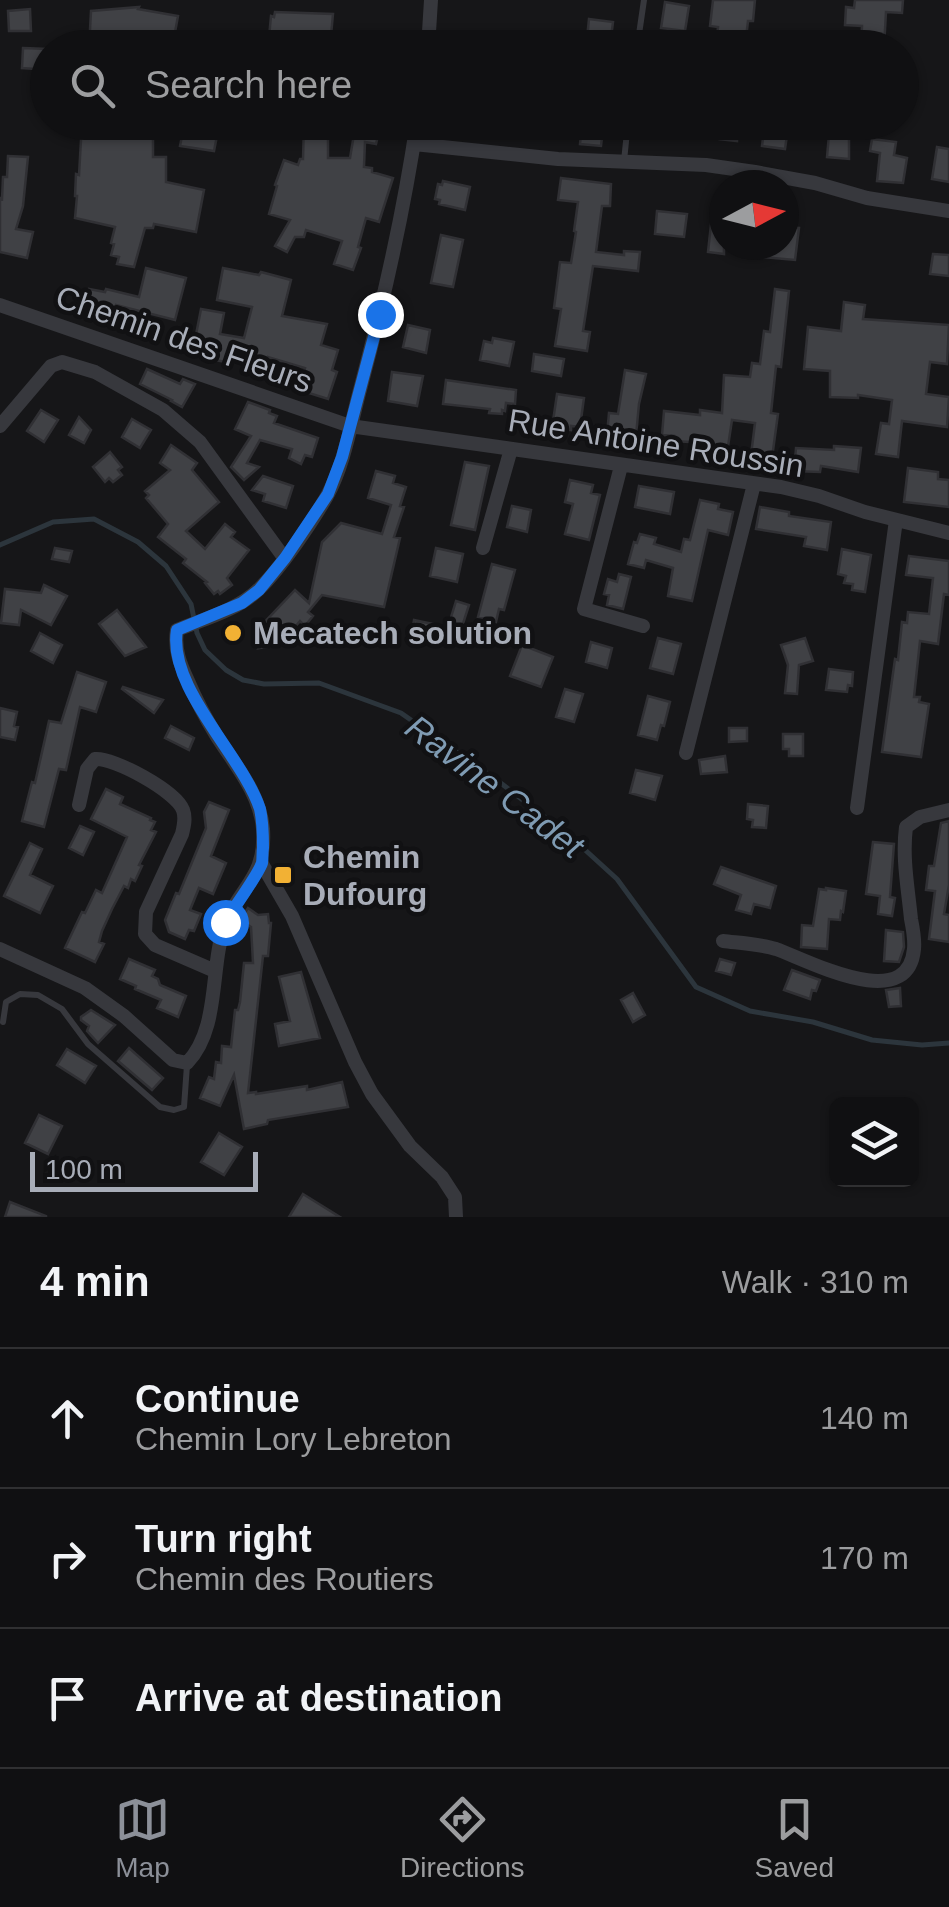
<!DOCTYPE html>
<html lang="en">
<head>
<meta charset="utf-8">
<style>
  body { margin:0; font-family:Helvetica,sans-serif; background:#1e1e20; color:#f1f3f6 }
  .controls { position:absolute; right:30px; bottom:30px; display:grid; overflow:hidden; border-radius:15px; box-shadow:0 2px 8px #0004 }
  .controls button { width:90px; height:90px; display:grid; place-items:center; padding:0; border:0; border-bottom:2px solid #303032; background:#101012; color:#f1f3f6; font:50px sans-serif }
  .compass { position:absolute; left:709px; top:170px; width:90px; height:90px; border-radius:50%; background:#101012; box-shadow:0 2px 8px #0004; rotate:83deg }
  .scale { position:absolute; left:30px; bottom:25px; width:228px; box-sizing:border-box; padding-left:10px; border:5px solid #a8adb8; border-top:0; font-size:28px; line-height:35px; white-space:nowrap; color:#a8adb8; -webkit-text-stroke:8px #111113; paint-order:stroke }
  .stop { position:absolute; width:30px; height:30px; margin:-22px; border:8px solid #1a73e8; border-radius:50%; background:#fff }
  .stop.end { background:#1a73e8; border-color:#fff; box-shadow:0 2px 10px #0008 }
  .list { margin:0; padding:0; list-style:none }
  h2 { display:flex; justify-content:space-between; align-items:center; height:130px; margin:0; padding:0 40px; font-size:42px }
  h2 small { font-size:32px; font-weight:400; color:#9c9d9f }
  .list li { display:grid; grid-template-columns:65px 1fr auto; gap:30px; align-items:center; box-sizing:border-box; height:140px; padding:0 40px; border-top:2px solid #303032 }
  .list b { display:block; font-size:38px; white-space:nowrap }
  .list p { margin:0; font-size:32px; white-space:nowrap; color:#9c9d9f }
  .list em { font-size:32px; font-style:normal; color:#9c9d9f }
  .icon { flex:none; width:55px; height:55px; fill:none; stroke:currentColor; stroke-width:2; stroke-linecap:round; stroke-linejoin:round }
  .map { position:relative; flex:none; width:949px; height:1217px; overflow:hidden }
  .search { position:absolute; background:#101012; box-shadow:0 2px 8px #0004; left:30px; right:30px; top:30px; height:110px; display:flex; align-items:center; gap:25px; box-sizing:border-box; padding:0 35px; border-radius:55px; color:#9c9d9f; font-size:38px }
  .sheet { height:550px; background:#101012 }
  nav { display:flex; justify-content:space-around; align-items:center; box-sizing:border-box; height:140px; border-top:2px solid #303032; background:#101012; font-size:28px; color:#9c9d9f }
  nav a { display:grid; justify-items:center; gap:5px }
  nav .on { color:#8c9099 }
  .map>svg:first-child { display:block }
  .lines { fill:none; stroke-linecap:round; stroke-linejoin:round }
  .stream { stroke:#2c353c; stroke-width:5 }
  .building { fill:#404145; stroke:#303034; stroke-width:2.5 }
  .service { stroke:#37383d; stroke-width:6 }
  .minor { stroke:#37383d; stroke-width:14 }
  .route { stroke:#1a73e8; stroke-width:12 }
  .poi-dot { fill:#f2b134; stroke:#111113; stroke-width:4 }
  .labels { text-anchor:middle; dominant-baseline:central; stroke-width:9; stroke-linejoin:round; paint-order:stroke }
  .street-label { font-size:32px; fill:#a8adb8; stroke:#111113 }
  .poi-label { font-size:32px; font-weight:bold; fill:#a8adb8; stroke:#111113; text-anchor:start }
  .water-label { font-size:35px; font-style:italic; fill:#7f9bb3; stroke:#111113 }
</style>
</head>
<body>
<div class="map">
<svg width="949" height="1217" viewBox="0 0 949 1217">
  <rect width="100%" height="100%" fill="#161618"/>
  <g class="lines">
    <path class="stream" d="M0,545l53,-23 41,-3 44,23 28,24 25,38 6,29 8,17 21,20 17,10 21,4 55,-1 82,30 101,71 70,54 45,41 79,108 54,24 63,11 59,18 50,5 27,-2"/>
  </g>
  <path class="building" d="M713,0h42l-2,21h-5l-3,27h-29l2,-21 -8,-1z
    M855,0h48l-1,13 -16,-1 -2,36h-23l1,-22 -17,-1 1,-18 8,1z
    M665,2l24,4 -4,25 -24,-3z
    M139,7l-1,2 40,7 -4,22 -23,-4 -1,14h-61l2,-37z
    M30,9l1,22h-22l-1,-20z
    M275,12l58,2 -2,22 -31,-2 -1,5h-8l-1,9h-22l3,-32 3,1z
    M589,19l24,3 -2,16 -8,-1 -1,11h-16z
    M217,32l18,4 -1,12h-20z
    M23,48l25,1v21l-26,-2z
    M82,122h71v35h13v25l38,8 -8,42 -42,-8 -1,4h-8l-11,39 -17,-3 2,-7 -8,-2 3,-11 -3,-1 4,-16 -40,-9 2,-22h-2l1,-22 3,1z
    M307,122h21v36h22l6,-36 25,2 -5,20 -11,-2 -1,25 8,1v4l21,6 -14,44 -13,-4 -8,29 3,1 -8,22 -19,-6 8,-23 -36,-11 -2,7h-9l-8,15 -12,-6 15,-26 -21,-6 8,-28 -2,-1 9,-25 14,5 2,-6h3l1,-35z
    M582,122h22l-3,24 -21,-2z
    M682,122h55v19l-18,-2 -3,-5 -34,-4z
    M765,122h24l-4,27 -23,-3z
    M184,126l34,5 -4,20 -34,-5z
    M829,134l20,2v23l-22,-2z
    M872,139l24,3 -2,13 13,3 -4,25 -26,-2 3,-28 -10,-2z
    M937,147l12,2v33l-17,-3z
    M8,156l20,1 -5,49 -7,23 17,3 -6,26 -27,-6v-54l2,1 1,-22h4z
    M561,178l50,6 -1,22h-8l-6,46 28,3v-4l16,1 -2,19 -45,-5 -10,65 7,1 -3,19 -32,-5 6,-37 -7,-1 6,-46 11,1 5,-31 -2,-1 4,-29 -20,-2z
    M443,181l27,6 -5,23 -26,-6 1,-4 -5,-1 3,-15 4,1z
    M657,211l30,3 -3,23 -29,-3z
    M711,224l13,1v29l-16,-2z
    M784,227l15,1 -4,32 -33,-3 1,-12h21z
    M441,235l22,5 -10,47 -22,-4z
    M933,254l16,1v21l-19,-2z
    M146,268l40,10 -11,42 -59,-15 -4,19 -13,-2 3,-13 -17,-4 4,-16 16,3 1,-3 33,8z
    M223,268l36,7 2,-3 30,8 -9,36 45,8 -6,21 17,5 -6,20 5,2 -9,27 -29,-9 6,-22 -37,-11 -2,8 -40,-9 -1,6 -33,-7 9,-46 23,4 -4,21 24,4 8,-31 -35,-7z
    M775,289l14,2 -8,76 -5,-1 -5,47 7,1 -6,44 -21,-3 4,-32 -23,-3 -5,33 -22,-3 1,-7 -32,-2v-5l-12,-1 2,-24 36,4v-5l22,3 2,-38 26,2 2,-14 8,1 4,-33 6,1z
    M844,302l21,3 -2,14 86,6 -2,39 -17,-2 -4,32 23,3 -2,30 -45,-6 -4,36 -22,-3 5,-31 8,1 3,-24 -34,-5v3l-28,-1v-26l-26,-2 4,-42 33,4z
    M408,325l22,5 -4,23 -23,-6z
    M493,338l21,4 -5,24 -29,-6 4,-19 8,2z
    M534,354l30,5 -3,17 -29,-5z
    M147,369l33,15 3,-5 12,5 -13,23 -11,-6 1,-1 -32,-16z
    M625,370l21,4 -7,30 -3,32 -29,-2 2,-21 9,1z
    M392,372l31,4 -6,30 -29,-5z
    M446,380l70,10 -1,14 -9,-1 -1,8 -3,-1v4l-13,-1 1,-4 -47,-5z
    M557,394l27,4 -4,29 -9,-1v4l-19,-2z
    M248,402l22,8 -1,3 8,3 -3,7 44,15 -6,19 -7,-2 -4,9 -12,-6 3,-9 -32,-9 -13,23 12,4 -15,13 -13,-13 20,-31 -16,-7z
    M41,410l17,10 -14,22 -17,-11z
    M79,417l12,13 -7,13 -15,-8z
    M132,419l19,11 -11,18 -18,-11z
    M171,445l26,18 -5,7 27,32 -33,29 19,18 20,-25 10,8 -4,5 18,13 -22,28 5,7 -12,9 -2,-3 -4,3 -9,-11 2,-1 -24,-19 3,-4 -28,-22 10,-13 -22,-26 3,-3 -4,-4 25,-21 -10,-7z
    M834,446l27,2 -3,24 -37,-6 -1,6 -26,-1 2,-23 38,2z
    M110,452l12,15 -4,3 4,5 -9,7 -4,-4 -4,4 -12,-15z
    M465,462l24,4 -14,64 -24,-5z
    M908,468l30,4v7l11,1v27l-45,-5z
    M376,471l19,5 -2,7 13,4 -6,19 4,1 -10,30 6,1 -16,69 -62,-12 -14,17 5,4 -8,10 -5,-5 -20,24 -21,3 9,-12 -9,-8 36,-38 14,13 13,-61 19,-19 41,11 9,-29 -23,-7z
    M263,476l30,10 -7,22 -23,-7 2,-7 -13,-4z
    M570,480l23,5 -2,8 9,2 -11,45 -24,-6 8,-30 -8,-2z
    M639,486l35,6 -4,22 -35,-7z
    M700,500l19,4 -1,5 15,3 -5,23 -20,-5 -16,71 -24,-5 5,-28 -27,-8 -2,8 -16,-4 6,-22 3,1 3,-9 16,4 -2,6 27,8 3,-13 6,1z
    M512,506l19,4 -4,22 -20,-5z
    M760,507l29,5v4l42,6 -4,28 -23,-4 2,-9 -50,-8z
    M55,548l17,3 -3,11 -17,-3z
    M436,548l27,6 -6,28 -27,-6z
    M842,549l29,6 -6,37 -13,-2 1,-6 -9,-1 2,-7 -8,-2z
    M909,556l40,5v34l-5,-1 -6,50 -18,-3 -6,56h6l-1,5 10,2 -8,53 -39,-5 13,-93 3,1 4,-38 5,1 1,-11 21,2 4,-36 -27,-3z
    M492,564l23,6 -11,40 -5,-1 -3,13 -18,-5z
    M619,574l12,3 -8,32 -16,-4 2,-10 -5,-1 4,-15 9,3z
    M44,585l23,11 -16,29 -30,-15 -2,15 -18,-2 4,-34 36,4z
    M456,601l13,4 -8,25 -13,-3z
    M117,610l29,37 -21,9 -26,-32z
    M414,620l19,4 -2,11 -19,-3z
    M40,633l22,12 -9,18 -22,-12z
    M658,638l23,6 -8,30 -23,-6z
    M805,638l8,23 -14,4 -2,29 -12,-1 3,-28 -7,-20z
    M591,642l21,6 -5,20 -21,-6z
    M522,645l31,12 -12,30 -31,-11z
    M829,669l24,3 -1,14 -4,-1 -1,7 -21,-2z
    M77,672l29,10 -10,30 -16,-5 -14,63 -7,-1 -15,58 -22,-6 10,-39 3,1 14,-62 12,2z
    M123,687l40,13 -9,13 -32,-24z
    M565,689l18,5 -9,28 -18,-5z
    M648,696l22,6 -6,24 -3,-1 -4,15 -19,-5z
    M0,708l17,4 -3,14 4,1 -3,13 -15,-3z
    M171,726l23,12 -5,12 -24,-12z
    M729,728h18v13l-18,1z
    M783,734h20v22h-14v-7h-6z
    M725,756l2,16 -26,2 -2,-14z
    M636,770l26,6 -7,24 -25,-7z
    M106,789l17,8 -3,7 31,14 -1,2 5,2 -4,8 5,2 -17,33 3,1 -7,15 -4,-2 -3,9 -4,-2 -12,23 -10,22 -3,11 5,2 -9,18 -30,-14 17,-36 3,1 11,-23 6,3 25,-56 -36,-18z
    M209,802l20,8 -18,46 15,7 -13,31 -14,-6 -9,22 11,4 -7,17 -5,-1 -4,9 -16,-7 -4,-12 11,-27 3,1 27,-66 -2,-16z
    M748,804l20,2 -2,22 -14,-1 1,-7 -6,-1z
    M949,821v64l-5,29 5,1v27l-20,-3 6,-48 -9,-1 3,-24h5l7,-43z
    M80,826l14,6 -11,23 -14,-7z
    M873,842l21,2 -4,53 5,1 -3,18 -14,-2 2,-18 -14,-2z
    M30,843l12,6 -12,26 23,11 -13,27 -36,-17z
    M721,867l55,19 -6,22 -16,-4 -3,10 -15,-4 5,-15 -27,-11z
    M826,888l20,3 -3,21 -2,-1 -1,9 -11,-1 -2,30 -26,-2 1,-22 11,1 6,-37 7,1z
    M248,908l10,7 10,-1 1,9h2l-3,33h-5l-15,137 8,-1v2l51,-8v4l35,-8 6,25 -80,13 -1,4 -23,5 -10,-54 -14,31 -20,-8 9,-21 5,2 2,-17 5,1 1,-17 9,1 4,-37h3l2,-8 4,-39h9l-2,-36 -11,-7z
    M886,930l17,2 1,15 -5,15 -15,-1z
    M129,959l26,11 -3,6 6,3 2,6 26,11 -8,21 -21,-9 4,-8 -26,-11 1,-3 -16,-7z
    M720,959l15,4 -4,12 -15,-4z
    M792,970l28,10 -4,11 -4,-1 -2,9 -26,-9z
    M301,972l19,66 -41,8 -4,-22 15,-3 -11,-44z
    M900,988l1,18 -12,1 -3,-17z
    M633,993l12,22 -12,7 -12,-22z
    M91,1010l24,15 -17,18 -11,-12 2,-5 -8,-6v-3z
    M129,1048l34,30 -11,12 -34,-29z
    M67,1049l29,17 -11,17 -28,-18z
    M39,1115l23,11 -14,28 -23,-11z
    M219,1133l23,14 -18,28 -23,-13z
    M303,1194l37,23h-51z
    M10,1202l36,14v1h-41z"/>
  <g class="lines">
    <path class="service" d="M637,48l7,-48
      M624,161l4,-39
      M3,1022l3,-20 14,-8 18,1 24,14 26,35 72,63 14,3 10,-3 3,-42"/>
    <path class="minor" d="M428,48l3,-48
      M414,144l144,15 148,6 49,7 60,11 52,15 82,13
      M0,305l350,121 431,61 38,9 46,16 84,21
      M0,426l51,-60 11,-4 33,10 68,38 37,32 85,117
      M621,466l-37,143 59,17
      M483,548l28,-99
      M686,753l68,-269
      M79,805l8,-36 8,-10c18,-2 81,32 88,51 3,8 1,16 -1,24l-36,78 -1,22 10,11 60,26
      M857,808l39,-288
      M262,864l30,52 63,146 17,32 38,52 32,31 13,20 1,20
      M723,941c17,2 37,3 53,8 31,11 132,66 138,0 1,-9 -1,-20 -3,-30 -3,-31 -9,-61 -5,-92l14,-10 29,-7
      M0,949l85,39 39,28 49,44 14,3c28,-29 25,-77 32,-115 2,-10 3,-21 8,-29 18,-36 39,-45 36,-90 -3,-36 -28,-64 -47,-94 -11,-18 -20,-35 -28,-54 -8,-17 -14,-32 -11,-51 27,-11 61,-20 82,-41 22,-21 53,-67 68,-93 18,-33 24,-74 34,-110 23,-87 43,-175 56,-264"/>
  </g>
  <g class="lines">
    <path class="route" d="M225,922c8,-13 33,-47 37,-59 1,-5 0,-10 1,-15 0,-13 0,-26 -3,-39 -17,-53 -93,-121 -83,-179l65,-27 17,-13 26,-32 43,-64 14,-37 38,-143"/>
  </g>
  <g class="poi-dot">
    <circle cx="233" cy="633" r="10"/>
    <rect x="273" y="865" width="20" height="20" rx="5"/>
  </g>
  <g class="labels">
    <g class="street-label">
      <text transform="translate(184 339) rotate(19)">Chemin des Fleurs</text>
      <text transform="translate(656 443) rotate(9)">Rue Antoine Roussin</text>
    </g>
    <g class="poi-label">
      <text x="253" y="633">Mecatech solution</text>
      <text x="303" y="857">Chemin<tspan x="303" dy="37">Dufourg</tspan></text>
    </g>
    <g class="water-label">
      <text transform="translate(495 786) rotate(37)">Ravine Cadet</text>
    </g>
  </g>
</svg>
<div class="controls">
<button><svg class="icon" aria-label="layers" viewBox="0 0 24 24"><path d="M12 4l9 5-9 5-9-5zM3 14l9 5 9-5"/></svg></button>
</div>
<svg class="compass" viewBox="-18 -18 36 36"><path d="M0-13l5 13h-10z" fill="#e53935"/><path d="M0 13l5-13h-10z" fill="#9c9d9f"/></svg>
<div class="scale">100 m</div>
<div class="stop" style="left:225px;top:922px"></div>
<div class="stop end" style="left:380px;top:314px"></div>
<div class="search"><svg class="icon" aria-label="search" viewBox="0 0 24 24"><circle cx="10" cy="10" r="6"/><path d="M15 15l6 6"/></svg>Search here</div>
</div>
<section class="sheet">
<h2>4 min<small>Walk · 310 m</small></h2>
<ul class="list">
<li><svg class="icon" aria-label="ahead" viewBox="0 0 24 24"><path d="M12 20V5M6 11l6-6 6 6"/></svg><div><b>Continue</b><p>Chemin Lory Lebreton</p></div><em>140 m</em></li>
<li><svg class="icon" aria-label="right" viewBox="0 0 24 24"><path d="M7 20v-9h11M14 6l5 5-5 5"/></svg><div><b>Turn right</b><p>Chemin des Routiers</p></div><em>170 m</em></li>
<li><svg class="icon" aria-label="arrive" viewBox="0 0 24 24"><path d="M6 21V4h12l-3 4 3 4H6"/></svg><div><b>Arrive at destination</b></div></li>
</ul>
</section>
<nav>
<a class="on"><svg class="icon" aria-label="map" viewBox="0 0 24 24"><path d="M3 6l6-2 6 2 6-2v14l-6 2-6-2-6 2zM9 4v14M15 6v14"/></svg>Map</a>
<a><svg class="icon" aria-label="directions" viewBox="0 0 24 24"><path d="M12 3l9 9-9 9-9-9zM9 14v-3h6M13 9l2 2-2 2"/></svg>Directions</a>
<a><svg class="icon" aria-label="saved" viewBox="0 0 24 24"><path d="M7 4h10v16l-5-4-5 4z"/></svg>Saved</a>
</nav>
</body>
</html>
